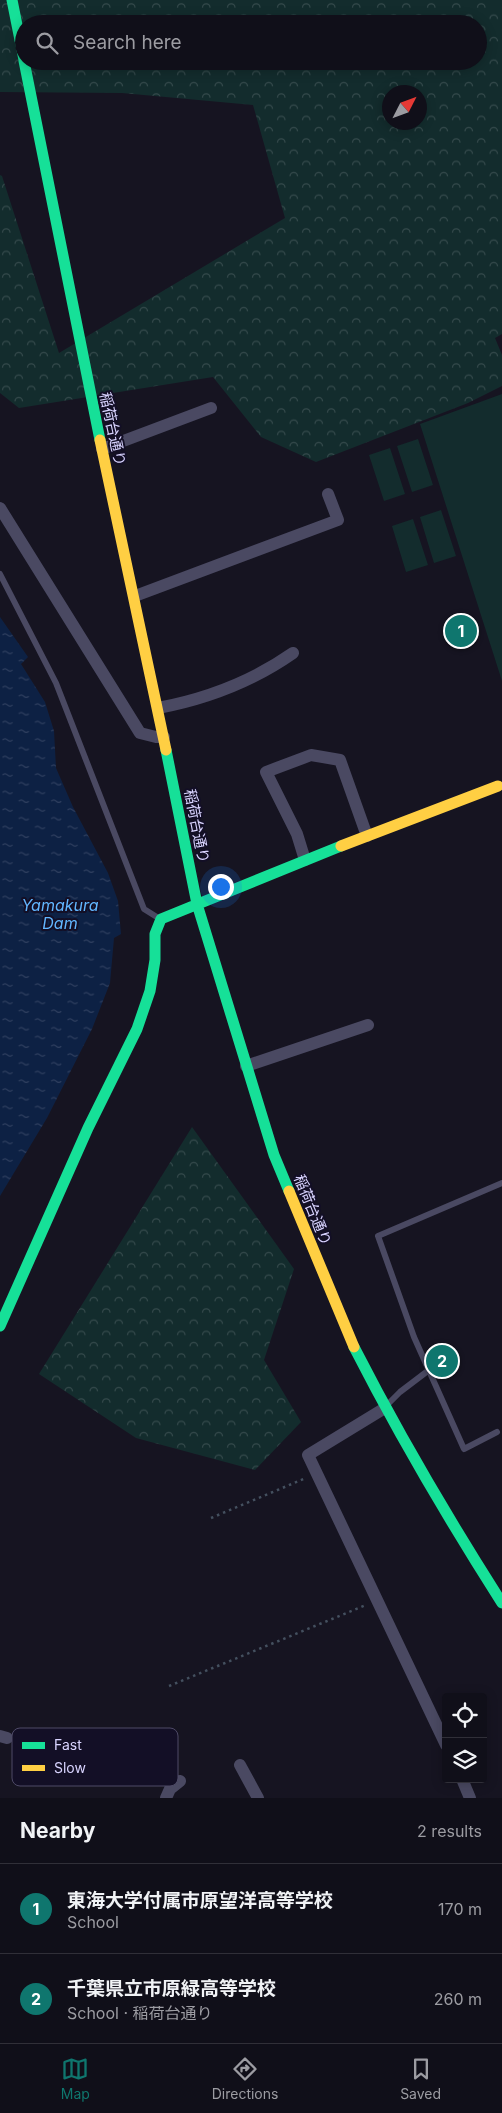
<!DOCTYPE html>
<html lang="en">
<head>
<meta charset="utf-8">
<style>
  body { margin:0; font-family:Inter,"Noto Sans JP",sans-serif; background:#1e1d26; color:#f1f3f6 }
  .controls { position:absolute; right:15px; bottom:15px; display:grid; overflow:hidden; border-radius:5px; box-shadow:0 2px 12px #0003 }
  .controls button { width:45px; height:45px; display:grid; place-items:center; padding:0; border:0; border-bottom:1px solid #302f38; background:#100f19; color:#f1f3f6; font:25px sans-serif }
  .compass { position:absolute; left:382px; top:85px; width:45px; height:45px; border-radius:50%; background:#100f19; box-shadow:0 2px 12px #0003; rotate:48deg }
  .you { position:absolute; left:220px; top:886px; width:18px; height:18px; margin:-12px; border:4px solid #fff; border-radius:50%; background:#1a73e8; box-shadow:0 0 0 8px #1a73e833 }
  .badge { display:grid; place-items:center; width:32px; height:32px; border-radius:50%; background:#0f766e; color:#fff; font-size:16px; font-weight:700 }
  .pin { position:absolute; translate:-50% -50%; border:2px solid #fff; box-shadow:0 1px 5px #0006 }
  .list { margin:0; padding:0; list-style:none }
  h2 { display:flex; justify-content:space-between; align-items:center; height:65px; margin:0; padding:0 20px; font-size:21px }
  h2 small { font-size:16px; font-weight:400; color:#9c9ca2 }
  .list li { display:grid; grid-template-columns:32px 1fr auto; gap:15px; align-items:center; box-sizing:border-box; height:90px; padding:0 20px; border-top:1px solid #302f38 }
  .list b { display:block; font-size:19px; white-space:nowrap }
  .list p { margin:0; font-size:16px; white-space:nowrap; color:#9c9ca2 }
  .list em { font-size:16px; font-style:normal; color:#9c9ca2 }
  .icon { flex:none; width:28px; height:28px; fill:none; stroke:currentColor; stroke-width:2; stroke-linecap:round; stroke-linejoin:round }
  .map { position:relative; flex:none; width:502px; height:1798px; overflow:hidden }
  .search { position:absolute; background:#100f19; box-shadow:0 2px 12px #0003; left:15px; right:15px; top:15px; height:55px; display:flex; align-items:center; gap:12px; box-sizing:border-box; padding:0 18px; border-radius:28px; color:#9c9ca2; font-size:19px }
  .sheet { height:245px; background:#100f19 }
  nav { display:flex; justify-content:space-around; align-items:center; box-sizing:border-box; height:70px; border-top:1px solid #302f38; background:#100f19; font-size:14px; color:#9c9ca2 }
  nav a { display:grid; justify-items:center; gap:2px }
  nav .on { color:#0f766e }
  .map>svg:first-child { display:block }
  .forest { fill:url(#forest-crowns); fill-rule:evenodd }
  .park { fill:#132c2d }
  .water { fill:url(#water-ripples) }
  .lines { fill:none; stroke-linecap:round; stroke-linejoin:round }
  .path { stroke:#44505f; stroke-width:2.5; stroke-dasharray:2.5 4; stroke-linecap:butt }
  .lane { stroke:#4a4962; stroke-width:6 }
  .street { stroke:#4a4962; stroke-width:12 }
  .fast { stroke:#16e098; stroke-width:11 }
  .slow { stroke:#ffcf43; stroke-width:11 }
  .labels { text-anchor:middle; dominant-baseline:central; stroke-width:4; stroke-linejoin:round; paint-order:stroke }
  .street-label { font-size:15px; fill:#d9d4ff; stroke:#130f26 }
  .water-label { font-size:16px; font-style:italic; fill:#62b6ff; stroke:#130f26 }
  .key { fill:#130f26; stroke:#4e4a67; stroke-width:1 }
  .key-label { font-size:14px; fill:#d9d4ff }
</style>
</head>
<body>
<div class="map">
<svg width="502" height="1798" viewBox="0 0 502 1798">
  <defs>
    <pattern id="forest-crowns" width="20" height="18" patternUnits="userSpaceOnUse" patternTransform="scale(1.25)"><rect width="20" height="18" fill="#132c2d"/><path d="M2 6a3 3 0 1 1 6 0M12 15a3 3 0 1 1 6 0" fill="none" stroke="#354a4c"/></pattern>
    <pattern id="water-ripples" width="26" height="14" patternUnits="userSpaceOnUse" patternTransform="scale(1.25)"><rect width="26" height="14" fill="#0d2144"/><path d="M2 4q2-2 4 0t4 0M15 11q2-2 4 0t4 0" fill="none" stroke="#304060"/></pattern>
  </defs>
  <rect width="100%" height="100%" fill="#161421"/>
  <path class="forest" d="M0,0h502v334l-7,4 7,17v31l-34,17 -152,59 -55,-25 -48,-60 -194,31 -19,-15v-218l2,1 57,177 226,-135 -32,-113 -131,-12 -122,-1zM24,24h454v37h-454zM390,92h30v30h-30z
    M192,1127l102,142 -30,91 37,62 -46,48 -119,-32 -97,-64z"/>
  <path class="park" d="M502,394v287l-82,-257z
    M418,439l15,46 -21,7 -15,-46z
    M390,448l15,46 -21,7 -15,-46z
    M441,510l15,46 -22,7 -14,-46z
    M413,519l15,46 -22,7 -14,-46z"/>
  <path class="water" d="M0,617l28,40 -7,7 24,38 9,29 2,37 17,39 35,66 10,28 3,33 -7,4 -4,45 -18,46 -45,89 -47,78z"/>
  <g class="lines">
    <path class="path" d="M211,1518l95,-40
      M169,1686l197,-81"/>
    <path class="lane" d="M0,574l56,109 88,226 16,10
      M386,1406l14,-14 29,-22
      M497,1432l-33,17 -50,-112 -36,-101 124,-53"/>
    <path class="street" d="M102,449l109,-41
      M0,508l140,225 16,4h8
      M135,596l203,-76 -10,-26
      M158,708c48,-9 95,-27 135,-55
      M305,860l-8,-26 -31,-62 45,-17 29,5 27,76
      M246,1066l122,-41
      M385,1408l-77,47 138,290
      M0,1736l7,2
      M240,1765l18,33
      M462,1779l8,19
      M166,1798l4,-9 10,-8"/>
    <path class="fast" d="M12,0l12,60
      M24,61l76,379
      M166,750l31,154 77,251 15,36
      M0,1326l88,-198 49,-99 13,-38 5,-31v-26l6,-15 180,-73
      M354,1347c45,88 95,173 148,256"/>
    <path class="slow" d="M100,440l66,310
      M341,846l157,-60
      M289,1191l65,156"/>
  </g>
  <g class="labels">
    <g class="street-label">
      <text transform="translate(113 429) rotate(78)">稲荷台通り</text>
      <text transform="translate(197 826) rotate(79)">稲荷台通り</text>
      <text transform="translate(313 1210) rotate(68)">稲荷台通り</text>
    </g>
    <g class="water-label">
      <text x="60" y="905">Yamakura<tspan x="60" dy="18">Dam</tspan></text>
    </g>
  </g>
  <rect x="12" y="1728" width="166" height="58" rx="8" class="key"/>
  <rect x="22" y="1742" width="23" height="7" fill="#16e098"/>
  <rect x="22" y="1765" width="23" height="6" fill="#ffcf43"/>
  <g class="key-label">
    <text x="54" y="1750">Fast</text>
    <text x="54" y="1773">Slow</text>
  </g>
</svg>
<div class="controls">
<button><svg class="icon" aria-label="locate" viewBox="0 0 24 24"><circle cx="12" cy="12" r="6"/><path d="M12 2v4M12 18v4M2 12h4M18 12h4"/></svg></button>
<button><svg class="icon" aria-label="layers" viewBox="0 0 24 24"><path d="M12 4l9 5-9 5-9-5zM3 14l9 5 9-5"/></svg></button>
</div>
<svg class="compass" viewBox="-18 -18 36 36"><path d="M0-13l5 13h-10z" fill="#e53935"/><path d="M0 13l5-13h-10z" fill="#9c9ca2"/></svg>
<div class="you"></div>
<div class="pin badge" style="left:461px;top:631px">1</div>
<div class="pin badge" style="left:442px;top:1361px">2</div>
<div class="search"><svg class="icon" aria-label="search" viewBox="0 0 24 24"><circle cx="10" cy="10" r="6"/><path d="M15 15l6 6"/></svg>Search here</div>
</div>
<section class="sheet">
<h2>Nearby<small>2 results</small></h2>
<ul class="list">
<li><span class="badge">1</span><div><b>東海大学付属市原望洋高等学校</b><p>School</p></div><em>170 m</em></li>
<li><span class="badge">2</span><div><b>千葉県立市原緑高等学校</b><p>School · 稲荷台通り</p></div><em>260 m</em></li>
</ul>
</section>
<nav>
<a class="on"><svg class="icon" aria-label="map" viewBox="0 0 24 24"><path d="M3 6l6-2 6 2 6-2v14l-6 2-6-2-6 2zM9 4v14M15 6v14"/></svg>Map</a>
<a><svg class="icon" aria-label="directions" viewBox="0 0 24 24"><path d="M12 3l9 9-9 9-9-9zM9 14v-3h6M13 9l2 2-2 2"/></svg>Directions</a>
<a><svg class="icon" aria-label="saved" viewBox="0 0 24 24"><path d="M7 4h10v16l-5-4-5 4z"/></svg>Saved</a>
</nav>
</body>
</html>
